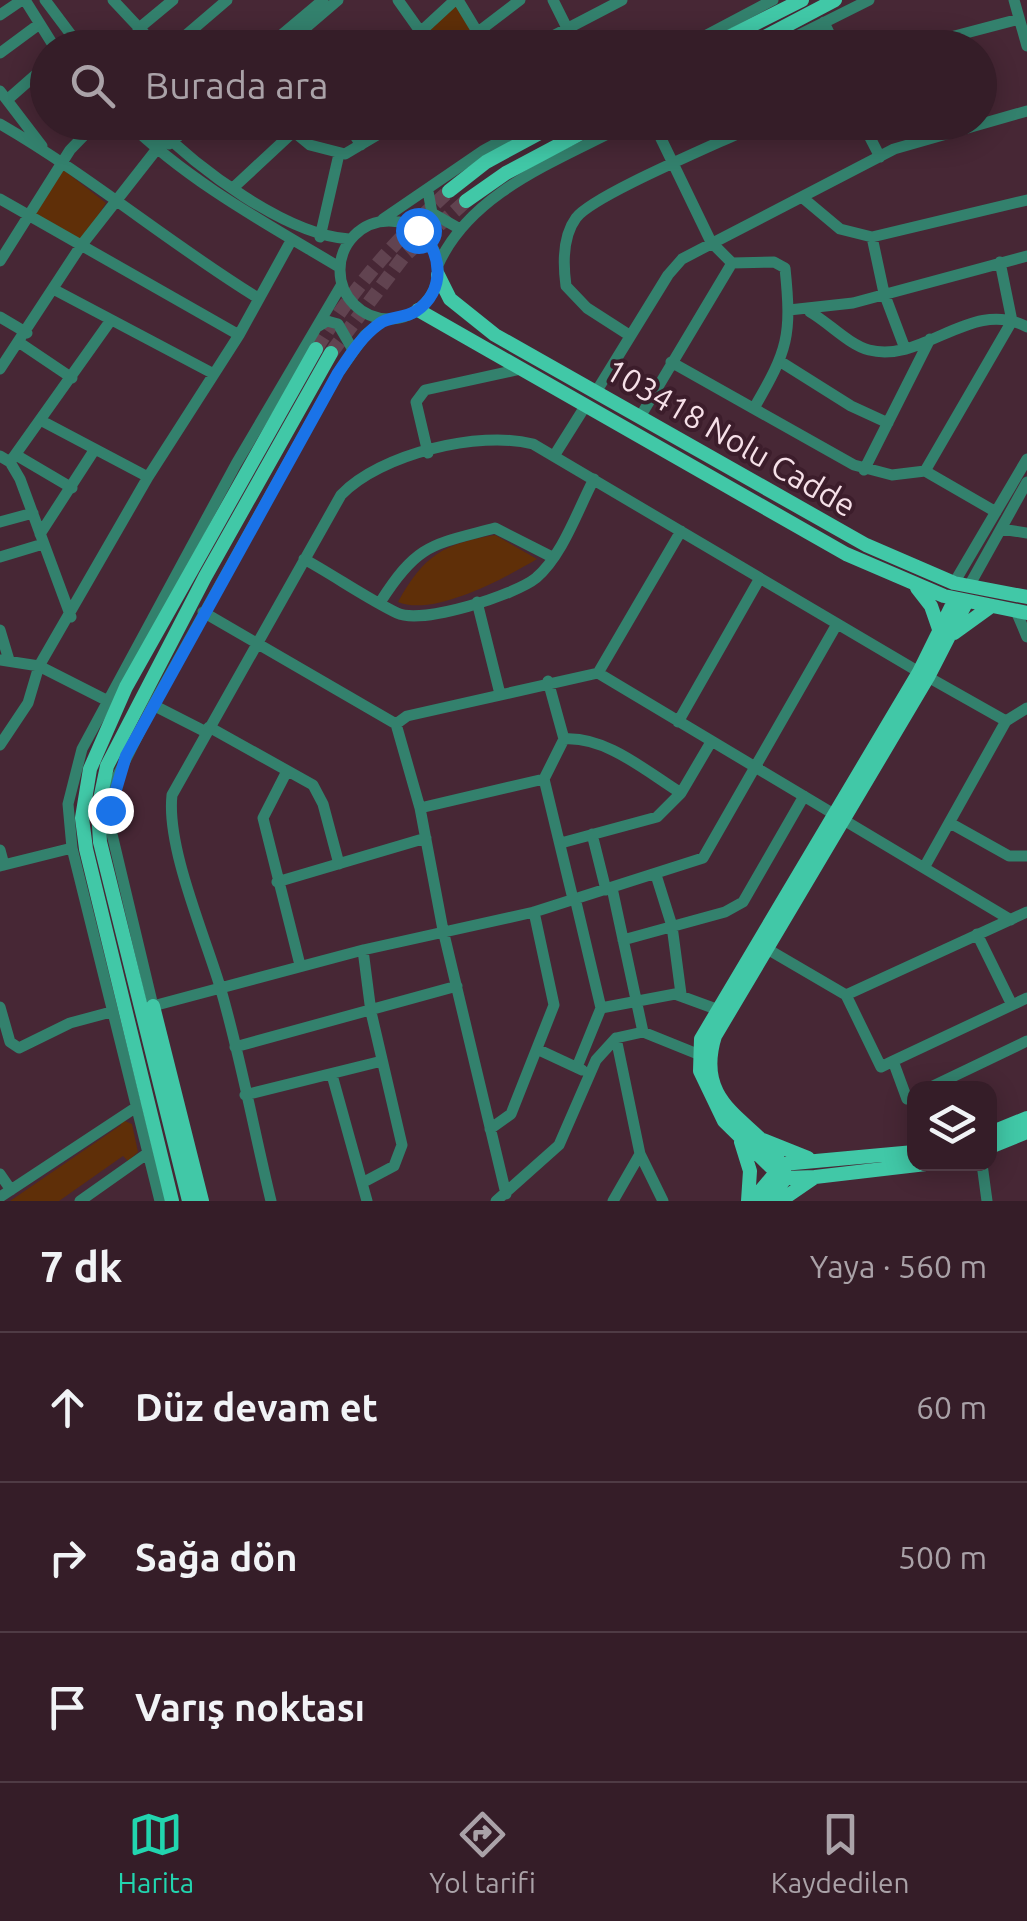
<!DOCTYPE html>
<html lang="tr">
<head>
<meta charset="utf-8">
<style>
  body { margin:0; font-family:Ubuntu,sans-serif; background:#402a34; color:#f1f3f6 }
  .controls { position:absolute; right:30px; bottom:30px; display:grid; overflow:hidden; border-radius:20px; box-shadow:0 5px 25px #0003 }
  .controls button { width:90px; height:90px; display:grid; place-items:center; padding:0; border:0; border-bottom:2px solid #4f3b45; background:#351d28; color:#f1f3f6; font:50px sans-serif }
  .stop { position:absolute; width:30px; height:30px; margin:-22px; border:8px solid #1a73e8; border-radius:50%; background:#fff }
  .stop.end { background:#1a73e8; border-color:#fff; box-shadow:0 2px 10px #0008 }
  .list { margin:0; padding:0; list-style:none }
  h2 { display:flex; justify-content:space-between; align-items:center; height:130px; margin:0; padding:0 40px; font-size:42px }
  h2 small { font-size:32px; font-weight:400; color:#aaa2a8 }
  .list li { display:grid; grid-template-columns:65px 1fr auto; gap:30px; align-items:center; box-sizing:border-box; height:150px; padding:0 40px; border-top:2px solid #4f3b45 }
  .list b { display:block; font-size:38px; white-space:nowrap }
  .list em { font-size:32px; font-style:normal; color:#aaa2a8 }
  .icon { flex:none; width:55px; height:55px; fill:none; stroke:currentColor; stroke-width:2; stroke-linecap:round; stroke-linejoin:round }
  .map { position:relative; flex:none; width:1027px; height:1201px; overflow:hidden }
  .search { position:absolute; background:#351d28; box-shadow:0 5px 25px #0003; left:30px; right:30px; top:30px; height:110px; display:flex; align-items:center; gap:25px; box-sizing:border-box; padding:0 35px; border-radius:55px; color:#aaa2a8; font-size:38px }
  .sheet { height:580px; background:#351d28 }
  nav { display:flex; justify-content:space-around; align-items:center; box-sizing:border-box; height:140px; border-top:2px solid #4f3b45; background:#351d28; font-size:28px; color:#aaa2a8 }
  nav a { display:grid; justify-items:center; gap:5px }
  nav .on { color:#22d5af }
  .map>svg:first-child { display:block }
  .green { fill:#5f2f08 }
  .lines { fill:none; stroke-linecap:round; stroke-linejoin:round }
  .major-tunnel { stroke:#614350; stroke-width:14; stroke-dasharray:14 7; stroke-linecap:butt }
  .minor { stroke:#33816d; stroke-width:11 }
  .major { stroke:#41c8a7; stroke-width:14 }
  .route { stroke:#1a73e8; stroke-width:12 }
  .labels { text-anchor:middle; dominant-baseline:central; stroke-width:8; stroke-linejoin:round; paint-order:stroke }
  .street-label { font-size:32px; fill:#f6e0e8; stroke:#3c1d2b }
</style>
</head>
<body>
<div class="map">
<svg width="1027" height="1201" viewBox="0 0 1027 1201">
  <rect width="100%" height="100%" fill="#472735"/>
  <path class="green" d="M456,2l28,45h-44l-16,-20z
    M61,168l45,35 -26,40 -47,-28z
    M495,535l42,24c-32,19 -104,58 -139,43 26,-47 45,-58 97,-67z
    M120,1119l12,5 6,28 -10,9 -5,-5 -64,45h-49l111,-76z"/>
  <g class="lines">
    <path class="major-tunnel" d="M316,349c37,-61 80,-110 133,-158
      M331,353l73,-97 62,-55"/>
    <path class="minor" d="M25,0l30,48
      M45,0l36,48
      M113,0l45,48
      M398,0l34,48
      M458,0l29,48
      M553,0l24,48
      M1014,0l13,46
      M0,15l22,-15
      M824,22l12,26
      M138,29l35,-29
      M478,32l42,-32
      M171,48l56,-48
      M266,48l57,-48
      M282,48l56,-48
      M403,48l52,-48
      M530,48l92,-48
      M682,48l91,-48
      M773,48l96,-48
      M909,48l110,-29
      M0,53l38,-28
      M0,91l42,55
      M7,100l41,-36
      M128,122c61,60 139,102 211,145
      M152,122c45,46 134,113 197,117
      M282,122l28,23 35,9 54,-32
      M346,122l15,23
      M653,122l58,120 21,21
      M862,122l18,35
      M0,124c90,52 170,120 258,174
      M169,144l26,-22
      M233,188l71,-66
      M428,191l4,22 28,16
      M803,198l37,31 32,8 155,-37
      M0,199l239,136
      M383,219l101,-69 52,-28
      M340 270a49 49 0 1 1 98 0a49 49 0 1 1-98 0Z
      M320,237l19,-83
      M872,237l12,56 20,53
      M0,261l70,-111 27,-28
      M438,265c34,-76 125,-106 193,-143
      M55,290l157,83
      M789,310l64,-7 174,-47
      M810,312c18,10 39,33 59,38 55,14 102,-53 158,-23
      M0,317l27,16
      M384,320l-19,15 -27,38 -185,332 -38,76 -4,49 42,176 210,-56 171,-38 169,-54 134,-234
      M317,327l10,-6 11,3 15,26
      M629,335l-42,-27 -21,-22c-3,-22 -4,-49 10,-68 18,-24 151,-78 187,-96
      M20,343l52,35
      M671,362l183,103 38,10 33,-4 71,41
      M781,362l70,44 37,17
      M0,369l80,-122 98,-125
      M596,392l72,-117 14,-16 212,-110 133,-38
      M640,417l92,-154 42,-1 11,6c7,68 3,82 -31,140
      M42,421l106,56
      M428,453l-12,-51 9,-12 96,-21
      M16,455l56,33
      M0,456l10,6 10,17 51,138
      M554,456l32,-51
      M10,462l101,-142
      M864,470l66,-131
      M925,471l87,-150 -12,-59
      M0,522l33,-9
      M1001,529l26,4
      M40,534l55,-85
      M0,557l43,-13
      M304,559c31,17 62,39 93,54 25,12 118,-18 139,-35 27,-23 42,-69 58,-99
      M954,583l73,-124
      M969,586l58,-104
      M381,601c37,-58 51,-56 114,-73l57,29
      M477,602l23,92
      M1016,611l11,26
      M203,612l193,112 24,84 23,122 63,264
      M0,630l9,30
      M0,660l39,6 67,34
      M598,673l83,-142
      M928,677l78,44
      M153,705l53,27
      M678,722l82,-144
      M396,724l11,-8 191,-43 413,247
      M209,727l104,58 10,19 16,60
      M564,739c42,-3 83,33 117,54
      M0,745l28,-42 11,-37 109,-189 91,-142 53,-96
      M287,771l-24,47 37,147
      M544,779l29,120
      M420,808l124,-29 20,-40 -16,-58
      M950,823l59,33h18
      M592,834l14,56
      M561,843l96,-26 24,-24 30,-51
      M0,850l4,15
      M0,866l72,-18
      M925,866l81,-145 21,-13
      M656,875l16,51 9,68
      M277,882l149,-44
      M612,888l31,144
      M575,898l26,110 -24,59
      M977,934l35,71
      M623,940l102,-28 18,-10 61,-106
      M769,950l77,45 181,-83
      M846,995l35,72 12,-6 14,38 7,-3
      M0,1007l10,35 9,6 51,-25 41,-11
      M601,1008l74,-14 41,15
      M616,1038l24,116 23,47
      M235,1047l222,-61
      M539,1050l43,20
      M893,1061l134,-63
      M332,1075l35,126
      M929,1088l98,-47
      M245,1095l137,-34
      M490,1129l21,-15 43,-109 -20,-93
      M982,1164l5,37
      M0,1174l11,16
      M362,1183l32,-17 8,-21 -31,-133 -8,-62
      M0,1197l138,-91
      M80,1201l68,-48
      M160,1201l-88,-353 -4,-44 14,-55 154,-285 106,-180
      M271,1201c-17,-70 -30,-142 -50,-211 -15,-52 -55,-142 -49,-195l169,-300c39,-41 138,-65 192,-51l386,228
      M496,1201l63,-56 37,-85 20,-22 27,-6 57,23
      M613,1201l27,-47"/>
    <path class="major" d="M707,48l95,-48
      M744,48l91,-48
      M449,191l37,-29 74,-40
      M466,201l40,-28 96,-51
      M438,275l12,24 45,36 371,210 88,38 73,14
      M418,310l428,244 98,42 83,17
      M917,588l14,18 9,26
      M954,633l36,-26
      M153,1006l49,195
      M990,1133l37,-15
      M763,1140l45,18
      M741,1142l9,29 -2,30
      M990,1147l37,-15
      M815,1177l-29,1 -11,-7 -51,-50 -24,-50 1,-32 218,-367 36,-73
      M786,1178c-14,-55 -96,-62 -71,-142l213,-359 38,-74
      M172,1201l-86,-352 -4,-31 8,-49 36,-82 190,-338
      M189,1201l-89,-359 -2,-33 9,-43 98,-189 126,-224
      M752,1201l31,-37 131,-12
      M767,1201l19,-23
      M780,1201l35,-24 111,-13"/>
  </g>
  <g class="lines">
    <path class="route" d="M110,810l16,-54 212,-383c12,-18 23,-36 41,-49 10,-8 25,-5 37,-13 30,-20 27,-59 2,-81"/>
  </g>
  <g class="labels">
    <g class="street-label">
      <text transform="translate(731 437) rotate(30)">103418 Nolu Cadde</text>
    </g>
  </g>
</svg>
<div class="controls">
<button><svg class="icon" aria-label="layers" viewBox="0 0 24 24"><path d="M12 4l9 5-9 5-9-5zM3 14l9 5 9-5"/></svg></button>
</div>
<div class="stop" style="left:418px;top:230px"></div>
<div class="stop end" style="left:110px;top:810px"></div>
<div class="search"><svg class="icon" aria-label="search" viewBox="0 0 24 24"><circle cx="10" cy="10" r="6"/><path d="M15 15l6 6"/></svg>Burada ara</div>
</div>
<section class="sheet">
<h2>7 dk<small>Yaya · 560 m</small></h2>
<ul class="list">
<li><svg class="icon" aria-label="ahead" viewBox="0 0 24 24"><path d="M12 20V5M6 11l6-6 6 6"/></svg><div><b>Düz devam et</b></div><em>60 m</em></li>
<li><svg class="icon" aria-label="right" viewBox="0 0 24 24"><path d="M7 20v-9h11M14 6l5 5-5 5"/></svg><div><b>Sağa dön</b></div><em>500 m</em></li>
<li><svg class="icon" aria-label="arrive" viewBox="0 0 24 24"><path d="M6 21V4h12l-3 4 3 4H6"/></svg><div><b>Varış noktası</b></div></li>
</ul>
</section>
<nav>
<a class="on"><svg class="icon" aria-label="map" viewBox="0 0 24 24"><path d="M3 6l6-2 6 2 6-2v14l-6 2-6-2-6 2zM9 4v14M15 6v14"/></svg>Harita</a>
<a><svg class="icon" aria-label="directions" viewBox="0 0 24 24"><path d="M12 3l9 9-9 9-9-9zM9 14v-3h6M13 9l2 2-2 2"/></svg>Yol tarifi</a>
<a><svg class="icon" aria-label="saved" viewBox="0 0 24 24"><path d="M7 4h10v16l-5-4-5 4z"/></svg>Kaydedilen</a>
</nav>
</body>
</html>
